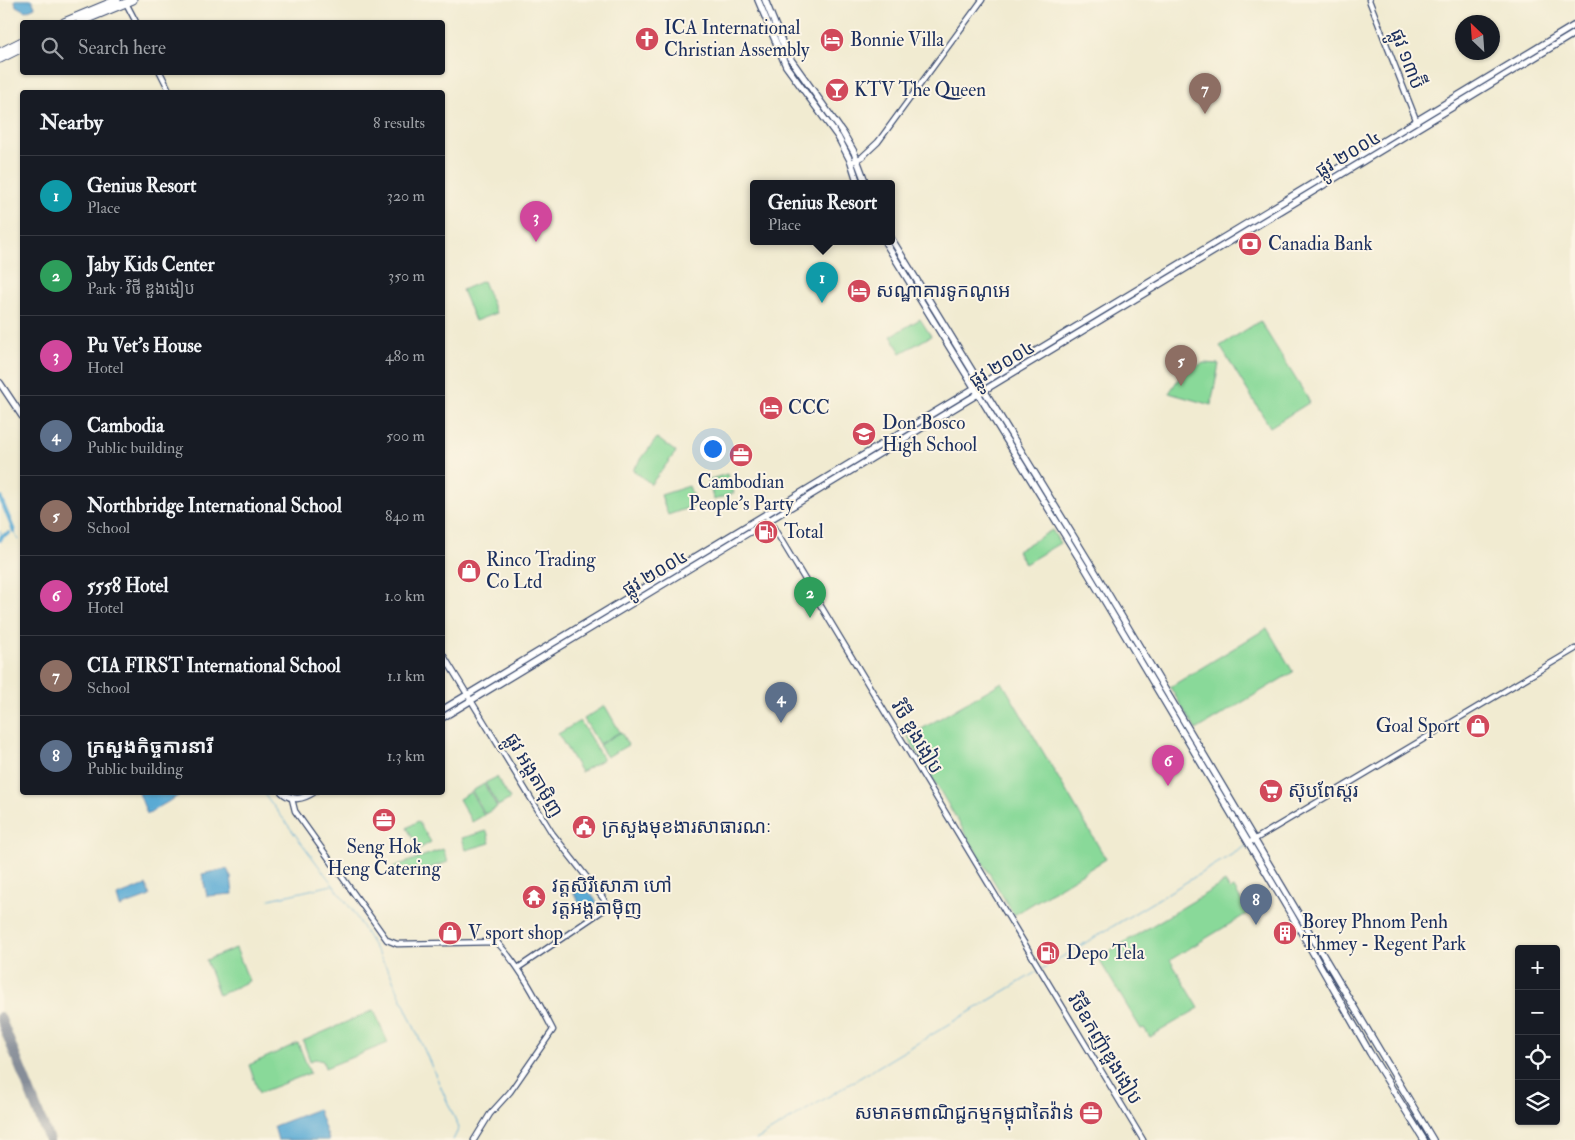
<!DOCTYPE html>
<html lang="en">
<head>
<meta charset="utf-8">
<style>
  body { margin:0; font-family:"IM FELL Double Pica","Noto Sans Khmer",serif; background:#242831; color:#f1f3f6 }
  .controls { position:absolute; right:15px; bottom:15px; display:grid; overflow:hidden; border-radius:5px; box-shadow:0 1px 4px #0004 }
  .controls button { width:45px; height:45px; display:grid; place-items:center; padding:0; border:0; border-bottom:1px solid #363941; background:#171b24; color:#f1f3f6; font:25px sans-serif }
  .compass { position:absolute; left:1455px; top:15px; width:45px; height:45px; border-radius:50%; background:#171b24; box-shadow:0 1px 4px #0004; rotate:335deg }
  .you { position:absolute; left:712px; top:448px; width:18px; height:18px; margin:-12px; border:4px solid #fff; border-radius:50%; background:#1a73e8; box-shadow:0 0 0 8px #1a73e833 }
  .badge { display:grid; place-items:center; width:32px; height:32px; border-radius:50%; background:#d1495b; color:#fff; font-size:16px; font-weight:700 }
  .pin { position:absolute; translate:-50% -41px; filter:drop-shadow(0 1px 2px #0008) }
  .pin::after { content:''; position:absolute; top:26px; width:18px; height:15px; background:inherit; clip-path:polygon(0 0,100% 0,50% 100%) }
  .popup { position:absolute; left:750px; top:180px; width:145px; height:65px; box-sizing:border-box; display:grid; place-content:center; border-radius:5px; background:#171b24; filter:drop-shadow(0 1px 4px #0005); font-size:16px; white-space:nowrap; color:#9ea1a6 }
  .popup b { font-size:19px; color:#f1f3f6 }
  .popup::after { content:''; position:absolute; left:50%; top:100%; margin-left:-10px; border:10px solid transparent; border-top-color:#171b24 }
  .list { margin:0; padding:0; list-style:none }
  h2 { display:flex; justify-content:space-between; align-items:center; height:65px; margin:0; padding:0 20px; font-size:21px }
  h2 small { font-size:16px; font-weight:400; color:#9ea1a6 }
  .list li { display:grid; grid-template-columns:32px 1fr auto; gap:15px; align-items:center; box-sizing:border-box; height:80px; padding:0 20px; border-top:1px solid #363941 }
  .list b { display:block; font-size:19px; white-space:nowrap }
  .list p { margin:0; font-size:16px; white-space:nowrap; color:#9ea1a6 }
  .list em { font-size:16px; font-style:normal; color:#9ea1a6 }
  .icon { flex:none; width:28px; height:28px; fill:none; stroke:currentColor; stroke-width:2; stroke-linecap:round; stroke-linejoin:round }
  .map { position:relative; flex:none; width:1575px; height:1140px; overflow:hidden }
  .search { position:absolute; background:#171b24; box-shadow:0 1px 4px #0004; left:20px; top:20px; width:425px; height:55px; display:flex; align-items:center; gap:12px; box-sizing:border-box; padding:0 18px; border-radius:5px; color:#9ea1a6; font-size:19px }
  .panel { position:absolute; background:#171b24; box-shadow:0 1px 4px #0004; left:20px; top:90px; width:425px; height:705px; border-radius:5px }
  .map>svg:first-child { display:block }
  .green { fill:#89d999; stroke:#52847c }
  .water { fill:#5aaad4; stroke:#3a6c99 }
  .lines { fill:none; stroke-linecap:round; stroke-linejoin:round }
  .stream { stroke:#5aaad4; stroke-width:1 }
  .canal { stroke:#5aaad4; stroke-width:4 }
  .taxiway { stroke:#868d98; stroke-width:10 }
  .minor-casing { stroke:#3b4b6f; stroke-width:7 }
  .major-casing { stroke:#3b4b6f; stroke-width:8 }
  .highway-casing { stroke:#3b4b6f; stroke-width:9 }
  .minor { stroke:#fff; stroke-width:4.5 }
  .major { stroke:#fff; stroke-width:5.5 }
  .highway { stroke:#fff; stroke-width:7 }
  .labels { text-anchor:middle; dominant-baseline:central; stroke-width:4; stroke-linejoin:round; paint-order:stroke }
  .poi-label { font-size:19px; fill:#1b2f5e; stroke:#fcf5e5; text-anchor:start }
  .street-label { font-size:19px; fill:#1b2f5e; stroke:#fcf5e5 }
</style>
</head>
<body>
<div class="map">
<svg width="1575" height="1140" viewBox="0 0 1575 1140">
  <rect width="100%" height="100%" fill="#fcf5e5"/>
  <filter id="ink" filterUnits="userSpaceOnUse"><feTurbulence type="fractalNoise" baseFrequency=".02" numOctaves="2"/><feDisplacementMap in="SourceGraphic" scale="10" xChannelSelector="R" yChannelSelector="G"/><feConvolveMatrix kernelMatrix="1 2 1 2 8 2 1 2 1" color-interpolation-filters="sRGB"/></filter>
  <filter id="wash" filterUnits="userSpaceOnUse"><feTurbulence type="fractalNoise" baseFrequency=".0096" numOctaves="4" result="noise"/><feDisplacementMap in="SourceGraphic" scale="20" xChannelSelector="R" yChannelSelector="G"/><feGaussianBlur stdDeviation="1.12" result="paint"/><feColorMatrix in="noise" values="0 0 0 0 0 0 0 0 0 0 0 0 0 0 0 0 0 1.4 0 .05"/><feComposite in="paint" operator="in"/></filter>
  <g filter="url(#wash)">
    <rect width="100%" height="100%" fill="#f1ebd1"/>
    <path class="green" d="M483,281l13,32 -21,8 -13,-31z
      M920,319l11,17 -30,17 -10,-17z
      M1260,321l50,81 -40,25 -50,-81z
      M1204,363l15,1 -8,41 -42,-12 14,-21z
      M657,438l19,14 -25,32 -18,-14z
      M727,474l7,19 -20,7 -6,-20z
      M689,486l7,19 -28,10 -7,-20z
      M1052,530l8,13 -35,21 -8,-13z
      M1267,628l26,44 -97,58 -26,-43z
      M1002,682l104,177 -92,56 -106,-178z
      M605,706l15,26 -21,12 -15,-25z
      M580,721l23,38 -22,13 -23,-38z
      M621,732l7,13 -21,12 -8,-12z
      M497,777l13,22 -12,7 -13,-23z
      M484,784l13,23 -12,7 -13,-23z
      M471,792l13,23 -12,7 -13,-23z
      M418,821l13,21 -12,7 -12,-21z
      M487,831l3,12 -24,7 -4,-12z
      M443,849l5,13 -51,17 -4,-12z
      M1225,882l5,8 4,-2 14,25 -78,47 29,48 -49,29 -6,-9 -3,1 -43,-71z
      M236,948l13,33 -30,14 -13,-35z
      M374,1010l14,33 -63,25 -2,-7 -8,-2 -5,2 -7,-20z
      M298,1043l12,30 -51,20 -10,-28z"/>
    <path class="water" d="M15,0h17l3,7 -9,4 -10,-5z
      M185,792l-38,22 -8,-21v-1z
      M227,869l4,8 2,17 -26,2 -5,-22z
      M579,879l18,23 -4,5 -9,5 -14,-26z
      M146,885l4,11 -30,11 -3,-11z
      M318,1109l11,31h-51l-4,-14z"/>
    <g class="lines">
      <path class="stream" d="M0,531l2,5
        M14,531l4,9
        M263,792l89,118 39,65 68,153 -6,12
        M270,899l62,-14
        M1042,969l204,-123
        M756,1140l282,-169"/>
      <path class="canal" d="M0,497l14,34
        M0,540l2,-4 7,-3"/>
      <path class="taxiway" d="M0,1017l49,123"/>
    </g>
  </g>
  <g filter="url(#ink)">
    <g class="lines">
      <g class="minor-casing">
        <path id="minor" d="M1369,0l48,122
          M126,3l10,19
          M160,72l10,20
          M854,161l8,-4 16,-15 104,-142
          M766,515l377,625
          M442,653l110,180 51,65 5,9 -90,61
          M292,799l3,12 92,129 10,4 100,-2c24,26 40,57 56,88l-43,62 -20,22 -16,26
          M1252,841l323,-192"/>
      </g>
      <g class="major-casing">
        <path id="major" d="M758,0l28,66 52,71 13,25 7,22
          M765,0l22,54 56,79 11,19 12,32
          M891,238l200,327 342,575
          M885,242l200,326 207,348 78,137 54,87
          M0,383l22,33
          M442,710l1133,-685
          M442,718l1133,-685
          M282,792c11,10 21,7 32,0"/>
      </g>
      <g class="highway-casing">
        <path id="highway" d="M64,22l53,-22
          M80,22l53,-22
          M0,52l22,-11
          M0,59l22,-11"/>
      </g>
      <use href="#minor" class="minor"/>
      <use href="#major" class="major"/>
      <use href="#highway" class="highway"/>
    </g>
  </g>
  <defs>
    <g id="church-disc" transform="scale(1.25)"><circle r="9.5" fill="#d1495b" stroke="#fcf5e5"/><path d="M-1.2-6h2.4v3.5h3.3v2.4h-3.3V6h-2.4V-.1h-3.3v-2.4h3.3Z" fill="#fff"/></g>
    <g id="hotel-disc" transform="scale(1.25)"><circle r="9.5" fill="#d1495b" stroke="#fcf5e5"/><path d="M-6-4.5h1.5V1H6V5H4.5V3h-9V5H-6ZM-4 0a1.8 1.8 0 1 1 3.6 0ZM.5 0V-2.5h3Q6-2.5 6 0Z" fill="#fff"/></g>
    <g id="bar-disc" transform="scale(1.25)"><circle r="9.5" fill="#d1495b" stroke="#fcf5e5"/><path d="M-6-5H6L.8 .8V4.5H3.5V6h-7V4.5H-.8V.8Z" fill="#fff"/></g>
    <g id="bank-disc" transform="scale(1.25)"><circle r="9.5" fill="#d1495b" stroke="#fcf5e5"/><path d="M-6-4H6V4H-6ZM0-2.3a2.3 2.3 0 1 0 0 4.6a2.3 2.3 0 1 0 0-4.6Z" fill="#fff"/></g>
    <g id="school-disc" transform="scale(1.25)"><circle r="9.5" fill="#d1495b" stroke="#fcf5e5"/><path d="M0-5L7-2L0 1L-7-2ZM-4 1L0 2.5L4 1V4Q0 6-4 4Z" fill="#fff"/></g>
    <g id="office-disc" transform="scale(1.25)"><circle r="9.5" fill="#d1495b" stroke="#fcf5e5"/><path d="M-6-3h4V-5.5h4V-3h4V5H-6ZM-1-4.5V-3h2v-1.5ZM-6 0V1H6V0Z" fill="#fff"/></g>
    <g id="fuel-disc" transform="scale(1.25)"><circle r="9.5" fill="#d1495b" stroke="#fcf5e5"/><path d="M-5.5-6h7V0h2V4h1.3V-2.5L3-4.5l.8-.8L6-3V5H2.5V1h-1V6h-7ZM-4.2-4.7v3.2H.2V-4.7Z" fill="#fff"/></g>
    <g id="shop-disc" transform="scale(1.25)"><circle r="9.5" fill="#d1495b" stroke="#fcf5e5"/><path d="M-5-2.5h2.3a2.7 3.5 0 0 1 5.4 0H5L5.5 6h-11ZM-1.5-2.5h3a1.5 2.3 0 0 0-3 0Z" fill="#fff"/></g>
    <g id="supermarket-disc" transform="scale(1.25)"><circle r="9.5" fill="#d1495b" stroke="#fcf5e5"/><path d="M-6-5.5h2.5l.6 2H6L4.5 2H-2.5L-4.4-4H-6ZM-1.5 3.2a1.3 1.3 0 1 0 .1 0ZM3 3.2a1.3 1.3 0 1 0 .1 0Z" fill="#fff"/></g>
    <g id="civic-disc" transform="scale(1.25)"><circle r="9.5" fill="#d1495b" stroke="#fcf5e5"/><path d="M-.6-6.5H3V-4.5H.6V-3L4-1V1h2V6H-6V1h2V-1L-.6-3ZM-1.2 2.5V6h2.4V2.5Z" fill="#fff"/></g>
    <g id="temple-disc" transform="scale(1.25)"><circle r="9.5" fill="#d1495b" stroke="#fcf5e5"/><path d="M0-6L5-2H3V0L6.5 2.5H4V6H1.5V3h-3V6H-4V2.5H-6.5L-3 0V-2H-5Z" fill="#fff"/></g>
    <g id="building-disc" transform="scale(1.25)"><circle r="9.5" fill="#d1495b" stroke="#fcf5e5"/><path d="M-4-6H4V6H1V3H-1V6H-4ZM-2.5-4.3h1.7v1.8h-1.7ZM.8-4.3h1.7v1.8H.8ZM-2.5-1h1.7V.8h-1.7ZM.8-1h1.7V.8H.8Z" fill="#fff"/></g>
  </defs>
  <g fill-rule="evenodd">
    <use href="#church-disc" x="647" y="39"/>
    <use href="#hotel-disc" x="832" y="40"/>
    <use href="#bar-disc" x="837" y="90"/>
    <use href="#bank-disc" x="1250" y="244"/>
    <use href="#hotel-disc" x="859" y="291"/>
    <use href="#hotel-disc" x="771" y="408"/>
    <use href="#school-disc" x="864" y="434"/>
    <use href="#office-disc" x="741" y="455"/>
    <use href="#fuel-disc" x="766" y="532"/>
    <use href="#shop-disc" x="469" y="571"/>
    <use href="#shop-disc" x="1478" y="726"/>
    <use href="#supermarket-disc" x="1271" y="791"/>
    <use href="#office-disc" x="384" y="820"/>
    <use href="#civic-disc" x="584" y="827"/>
    <use href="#temple-disc" x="534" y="897"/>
    <use href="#shop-disc" x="450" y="933"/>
    <use href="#building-disc" x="1285" y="933"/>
    <use href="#fuel-disc" x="1048" y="953"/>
    <use href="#office-disc" x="1091" y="1113"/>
  </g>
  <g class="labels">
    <g class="poi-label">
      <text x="664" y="28">ICA International<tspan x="664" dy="22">Christian Assembly</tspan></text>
      <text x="850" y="40">Bonnie Villa</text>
      <text x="854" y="90">KTV The Queen</text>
      <text x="1268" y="244">Canadia Bank</text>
      <text x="876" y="291">សណ្ឋាគារទូកណូអេ</text>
      <text x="788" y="408">CCC</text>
      <text x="882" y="423">Don Bosco<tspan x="882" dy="22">High School</tspan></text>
      <text x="741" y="482" text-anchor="middle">Cambodian<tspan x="741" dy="22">People's Party</tspan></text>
      <text x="784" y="532">Total</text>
      <text x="486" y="560">Rinco Trading<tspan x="486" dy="22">Co Ltd</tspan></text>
      <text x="1460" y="726" text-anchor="end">Goal Sport</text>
      <text x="1288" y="791">ស៊ុបពែស្តរ</text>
      <text x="602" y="827">ក្រសួងមុខងារសាធារណៈ</text>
      <text x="384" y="847" text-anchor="middle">Seng Hok<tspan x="384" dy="22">Heng Catering</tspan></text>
      <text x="552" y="886">វត្តសិរីសោភា ហៅ<tspan x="552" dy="22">វត្តអង្តតាម៉ិញ</tspan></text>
      <text x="1302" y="922">Borey Phnom Penh<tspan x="1302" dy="22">Thmey - Regent Park</tspan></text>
      <text x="468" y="933">V sport shop</text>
      <text x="1066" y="953">Depo Tela</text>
      <text x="1074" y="1113" text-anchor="end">សមាគមពាណិជ្ជកម្មកម្ពុជាតៃវ៉ាន់</text>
    </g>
    <g class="street-label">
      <text transform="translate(1407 59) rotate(69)">ផ្លូវ ១៣ប៊ី</text>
      <text transform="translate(1348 154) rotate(-31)">ផ្លូវ ២០០៤</text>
      <text transform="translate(1002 364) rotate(-31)">ផ្លូវ ២០០៤</text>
      <text transform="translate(655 573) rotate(-31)">ផ្លូវ ២០០៤</text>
      <text transform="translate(917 737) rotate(59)">វិថី ឌួងងៀប</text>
      <text transform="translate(534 775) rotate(59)">ផ្លូវ អង្តតាម៉ិញ</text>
      <text transform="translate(1105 1049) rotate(59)">វិថីឧកញ៉ាឌួងងៀប</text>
    </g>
  </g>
</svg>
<div class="controls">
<button>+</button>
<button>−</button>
<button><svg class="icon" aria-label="locate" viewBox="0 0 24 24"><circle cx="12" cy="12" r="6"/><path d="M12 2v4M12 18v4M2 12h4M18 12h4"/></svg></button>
<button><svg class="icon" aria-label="layers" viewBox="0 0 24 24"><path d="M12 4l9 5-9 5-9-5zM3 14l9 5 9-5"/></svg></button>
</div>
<svg class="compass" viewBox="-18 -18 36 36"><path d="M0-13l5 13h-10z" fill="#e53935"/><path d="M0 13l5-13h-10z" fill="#9ea1a6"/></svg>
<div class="you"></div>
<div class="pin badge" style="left:822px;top:303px;background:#0f9aa8">1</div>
<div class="popup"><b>Genius Resort</b>Place</div>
<div class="pin badge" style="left:810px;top:618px;background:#2e9e5b">2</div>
<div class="pin badge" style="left:536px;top:242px;background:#d1479c">3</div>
<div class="pin badge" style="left:781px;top:723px;background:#5c6f8a">4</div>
<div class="pin badge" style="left:1181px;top:386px;background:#8d6e63">5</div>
<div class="pin badge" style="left:1168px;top:786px;background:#d1479c">6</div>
<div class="pin badge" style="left:1205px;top:114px;background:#8d6e63">7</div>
<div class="pin badge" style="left:1256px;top:925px;background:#5c6f8a">8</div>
<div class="search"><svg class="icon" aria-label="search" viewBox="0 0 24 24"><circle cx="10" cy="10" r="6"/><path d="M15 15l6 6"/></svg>Search here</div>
<section class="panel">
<h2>Nearby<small>8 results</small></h2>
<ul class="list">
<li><span class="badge" style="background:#0f9aa8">1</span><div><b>Genius Resort</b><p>Place</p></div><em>320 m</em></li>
<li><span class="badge" style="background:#2e9e5b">2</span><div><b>Jaby Kids Center</b><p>Park · វិថី ឌួងងៀប</p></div><em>350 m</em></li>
<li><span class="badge" style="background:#d1479c">3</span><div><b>Pu Vet's House</b><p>Hotel</p></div><em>480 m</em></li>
<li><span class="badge" style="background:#5c6f8a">4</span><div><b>Cambodia</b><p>Public building</p></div><em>500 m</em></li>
<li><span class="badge" style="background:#8d6e63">5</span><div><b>Northbridge International School</b><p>School</p></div><em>840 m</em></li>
<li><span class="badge" style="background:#d1479c">6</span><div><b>5558 Hotel</b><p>Hotel</p></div><em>1.0 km</em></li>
<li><span class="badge" style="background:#8d6e63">7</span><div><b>CIA FIRST International School</b><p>School</p></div><em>1.1 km</em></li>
<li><span class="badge" style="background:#5c6f8a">8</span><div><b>ក្រសួងកិច្ចការនារី</b><p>Public building</p></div><em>1.3 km</em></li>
</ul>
</section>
</div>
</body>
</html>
